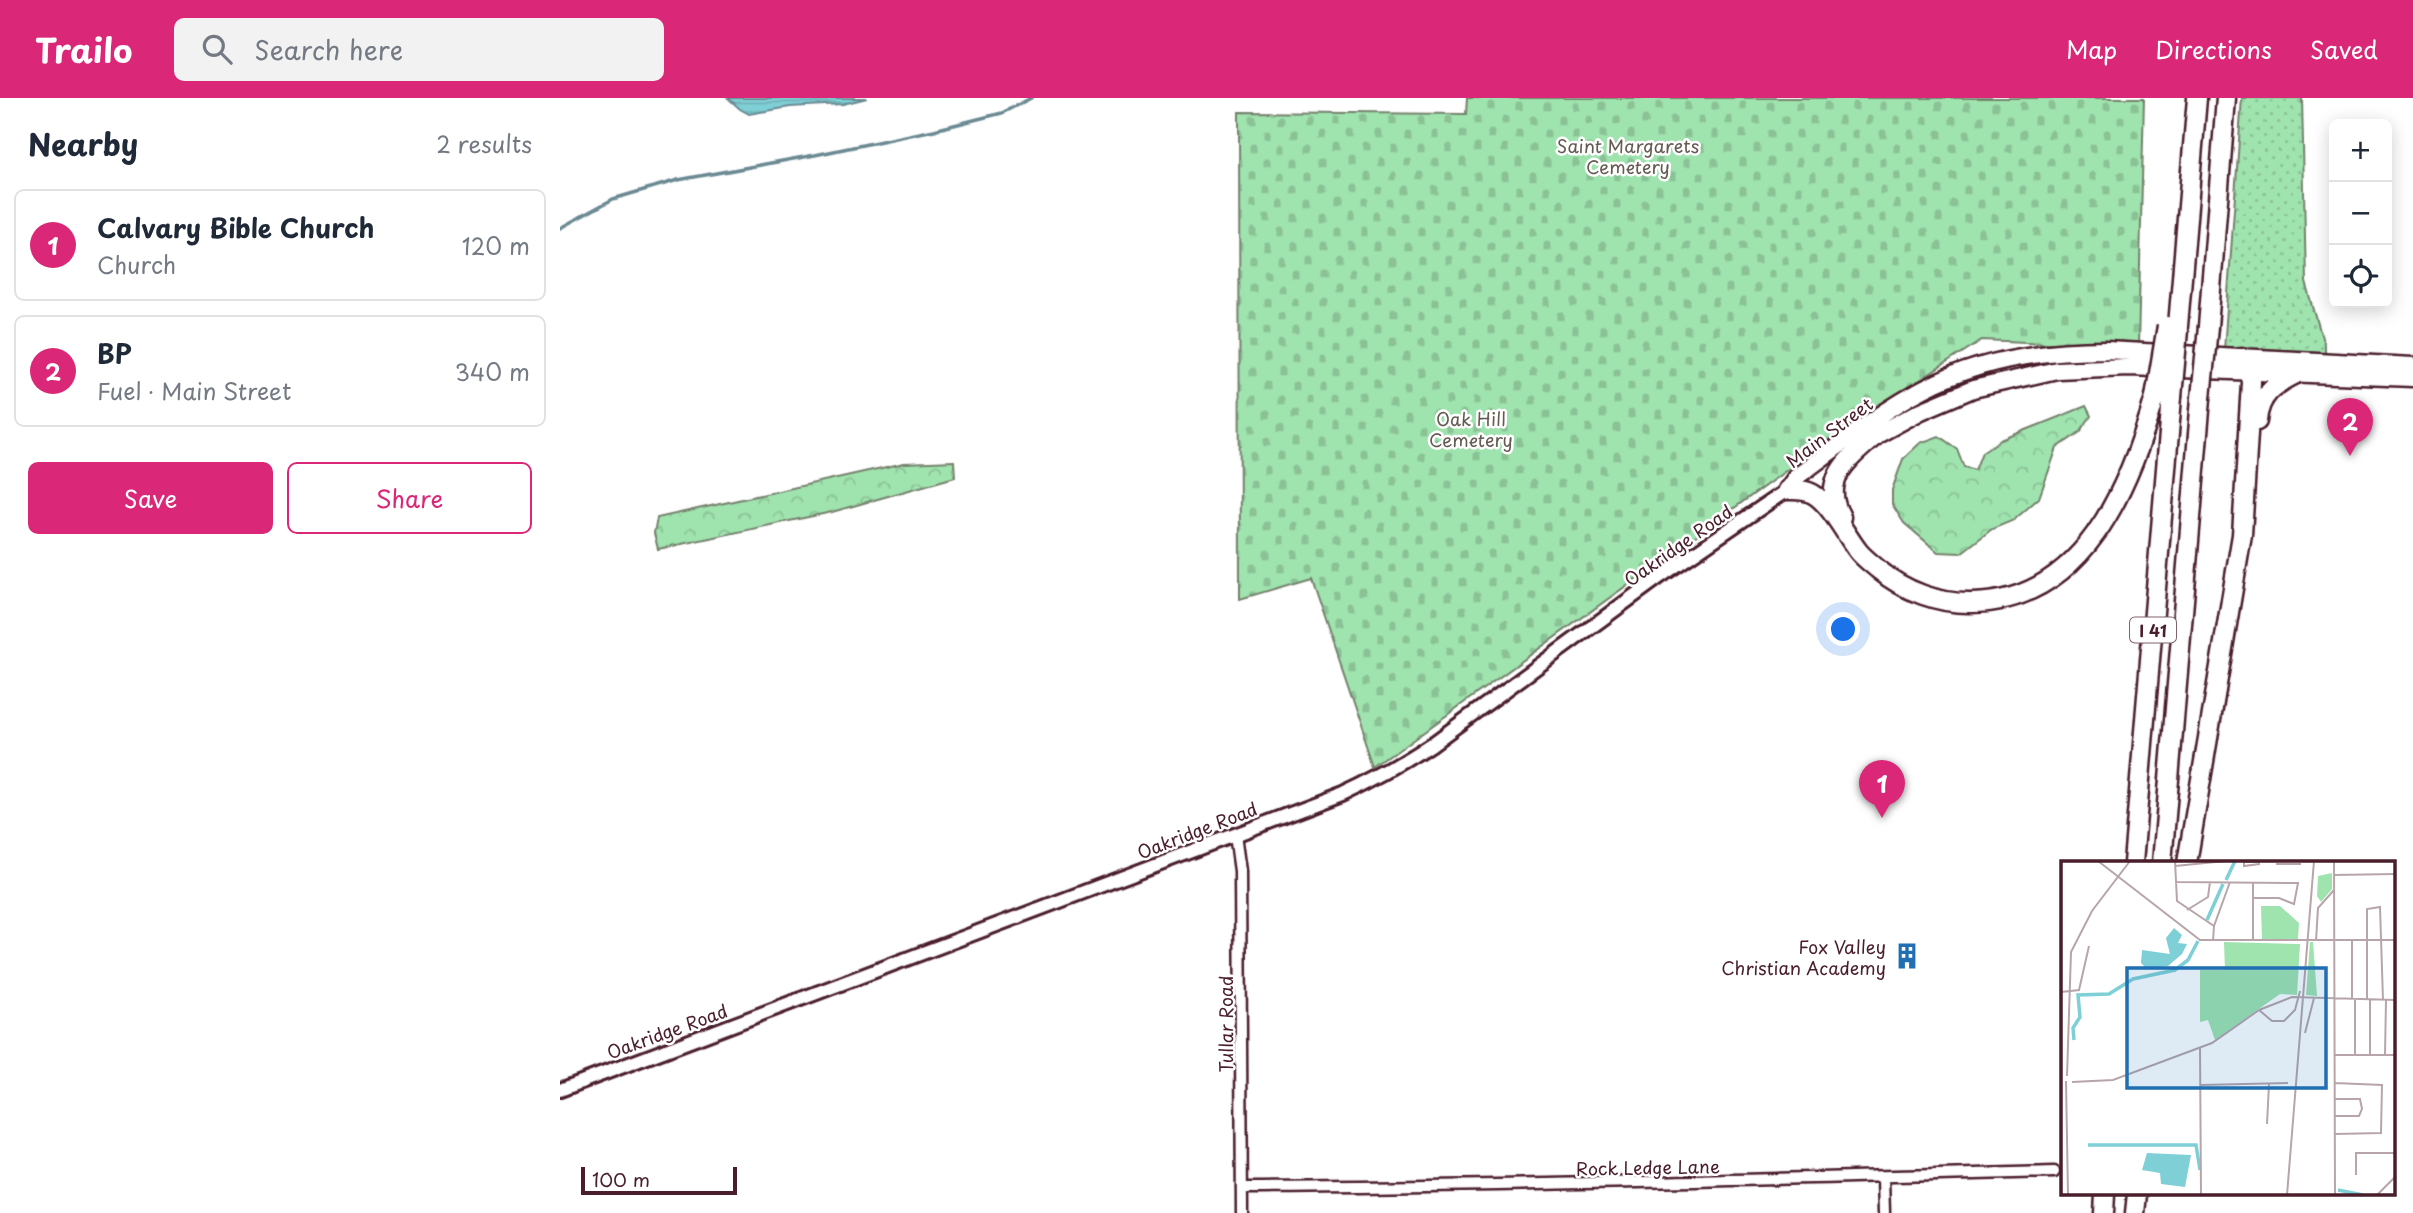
<!DOCTYPE html>
<html lang="en">
<head>
<meta charset="utf-8">
<style>
  body { margin:0; font-family:"Playpen Sans",sans-serif; background:#f2f2f3; color:#1f2937 }
  .controls { position:absolute; right:21px; top:21px; display:grid; overflow:hidden; border-radius:10px; box-shadow:0 4px 18px #0003 }
  .controls button { width:63px; height:63px; display:grid; place-items:center; padding:0; border:0; border-bottom:2px solid #e0e1e3; background:#fff; color:#1f2937; font:35px sans-serif }
  .scale { position:absolute; left:21px; bottom:18px; width:156px; box-sizing:border-box; padding-left:7px; border:4px solid #4a1f2b; border-top:0; font-size:19px; line-height:24px; white-space:nowrap; color:#4a1f2b; -webkit-text-stroke:5px #fff; paint-order:stroke }
  .you { position:absolute; left:1284px; top:532px; width:24px; height:24px; margin:-18px; border:5px solid #fff; border-radius:50%; background:#1a73e8; box-shadow:0 0 0 10px #1a73e833 }
  .badge { display:grid; place-items:center; width:46px; height:46px; border-radius:50%; background:#db2777; color:#fff; font-size:23px; font-weight:700 }
  .pin { position:absolute; translate:-50% -58px; filter:drop-shadow(0 2px 4px #0008) }
  .pin::after { content:''; position:absolute; top:37px; width:24px; height:21px; background:inherit; clip-path:polygon(0 0,100% 0,50% 100%) }
  .list { margin:0; padding:0; list-style:none }
  h2 { display:flex; justify-content:space-between; align-items:center; height:91px; margin:0; padding:0 28px; font-size:30px }
  h2 small { font-size:23px; font-weight:400; color:#747a83 }
  .list li { display:grid; grid-template-columns:46px 1fr auto; gap:21px; align-items:center; box-sizing:border-box; height:112px; margin:0 14px 14px; padding:0 14px; border:2px solid #e0e1e3; border-radius:10px }
  .list b { display:block; font-size:26px; white-space:nowrap }
  .list p { margin:0; font-size:23px; white-space:nowrap; color:#747a83 }
  .list em { font-size:23px; font-style:normal; color:#747a83 }
  .actions { display:flex; gap:14px; padding:21px 28px }
  .actions a { flex:1; padding:16px 0; border:2px solid #db2777; border-radius:10px; text-align:center; font-size:24px; color:#db2777 }
  .actions .main { background:#db2777; color:#fff }
  .icon { flex:none; width:38px; height:38px; fill:none; stroke:currentColor; stroke-width:2; stroke-linecap:round; stroke-linejoin:round }
  .map { position:relative; flex:none; width:1853px; height:1115px; overflow:hidden }
  header { display:flex; align-items:center; gap:42px; box-sizing:border-box; height:98px; padding:0 35px; background:#db2777; color:#fff }
  header strong { font-size:33px }
  nav { display:flex; gap:38px; margin-inline-start:auto; font-size:24px }
  .search { width:490px; height:63px; background:#f2f2f3; display:flex; align-items:center; gap:18px; box-sizing:border-box; padding:0 24px; border-radius:10px; color:#747a83; font-size:26px }
  main { display:flex }
  aside { flex:1; background:#fff }
  .map>svg:first-child { display:block }
  .grass { fill:url(#grass-dots); stroke:#74816c; stroke-width:2 }
  .forest { fill:url(#forest-crowns); stroke:#74816c; stroke-width:2 }
  .cemetery { fill:url(#cemetery-stones); stroke:#74816c; stroke-width:2 }
  .water { fill:url(#water-rules); stroke:#6a8992; stroke-width:2 }
  .lines { fill:none; stroke-linecap:round; stroke-linejoin:round }
  .stream { stroke:#6a8992; stroke-width:3.5 }
  .minor-casing { stroke:#4a1f2b; stroke-width:15 }
  .tertiary-casing { stroke:#4a1f2b; stroke-width:18 }
  .primary-casing { stroke:#4a1f2b; stroke-width:21 }
  .motorway-casing { stroke:#4a1f2b; stroke-width:23 }
  .minor { stroke:#fff; stroke-width:10 }
  .tertiary { stroke:#fff; stroke-width:12 }
  .primary { stroke:#fff; stroke-width:16 }
  .motorway { stroke:#fff; stroke-width:18 }
  .motorway-bridge-casing { stroke:#4a1f2b; stroke-width:23; stroke-linecap:butt }
  .motorway-bridge { stroke:#fff; stroke-width:18 }
  .labels { text-anchor:middle; dominant-baseline:central; stroke-width:5; stroke-linejoin:round; paint-order:stroke }
  .shield { fill:#fff; stroke:#80626b; stroke-width:2 }
  .shield-label { font-size:16px; font-weight:bold; fill:#4a1f2b }
  .park-label { font-size:18px; fill:#645a52; stroke:#fff }
  .street-label { font-size:18px; fill:#4a1f2b; stroke:#fff }
  .poi-label { font-size:18px; fill:#4a1f2b; stroke:#fff; text-anchor:end }
  .inset-river { fill:none; stroke:#7fd0d6; stroke-width:3.5 }
  .inset-road { fill:none; stroke:#b7a5aa; stroke-width:2 }
  .view { fill:#1f6fb2; fill-opacity:0.15; stroke:#1f6fb2; stroke-width:3.5 }
  .inset-edge { fill:none; stroke:#4a1f2b; stroke-width:3.5 }
</style>
</head>
<body>
<header>
<strong>Trailo</strong>
<div class="search"><svg class="icon" aria-label="search" viewBox="0 0 24 24"><circle cx="10" cy="10" r="6"/><path d="M15 15l6 6"/></svg>Search here</div>
<nav><a>Map</a><a>Directions</a><a>Saved</a></nav>
</header>
<main>
<aside>
<h2>Nearby<small>2 results</small></h2>
<ul class="list">
<li><span class="badge">1</span><div><b>Calvary Bible Church</b><p>Church</p></div><em>120 m</em></li>
<li><span class="badge">2</span><div><b>BP</b><p>Fuel · Main Street</p></div><em>340 m</em></li>
</ul>
<div class="actions"><a class="main">Save</a><a>Share</a></div>
</aside>
<div class="map">
<svg width="1853" height="1115" viewBox="0 0 1853 1115">
  <defs>
    <pattern id="grass-dots" width="8" height="8" patternUnits="userSpaceOnUse" patternTransform="scale(1.75)"><rect width="8" height="8" fill="#9fe3ae"/><path d="M2 2h.1M6 6h.1" fill="none" stroke="#8ac296" stroke-width="1.8" stroke-linecap="round"/></pattern>
    <pattern id="forest-crowns" width="20" height="18" patternUnits="userSpaceOnUse" patternTransform="scale(1.75)"><rect width="20" height="18" fill="#9fe3ae"/><path d="M2 6a3 3 0 1 1 6 0M12 15a3 3 0 1 1 6 0" fill="none" stroke="#8ac296"/></pattern>
    <pattern id="cemetery-stones" width="16" height="16" patternUnits="userSpaceOnUse" patternTransform="scale(1.75)"><rect width="16" height="16" fill="#9fe3ae"/><path d="M2 7V4a2 2 0 0 1 4 0v3zM10 15v-3a2 2 0 0 1 4 0v3z" fill="#8ac296"/></pattern>
    <pattern id="water-rules" width="6" height="5" patternUnits="userSpaceOnUse" patternTransform="scale(1.75)"><rect width="6" height="5" fill="#7fd0d6"/><path d="M0 2.5h6" fill="none" stroke="#6fb2b8"/></pattern>
  </defs>
  <rect width="100%" height="100%" fill="#fff"/>
  <filter id="ink" filterUnits="userSpaceOnUse"><feTurbulence type="fractalNoise" baseFrequency=".0143" numOctaves="2"/><feDisplacementMap in="SourceGraphic" scale="14" xChannelSelector="R" yChannelSelector="G"/><feConvolveMatrix kernelMatrix="1 2 1 2 8 2 1 2 1" color-interpolation-filters="sRGB"/></filter>
  <g filter="url(#ink)">
    <path class="grass" d="M1682,0h60l4,184 18,63v10l-100,-5z"/>
    <path class="forest" d="M1526,308l5,10 -11,16 -23,16 -18,50 -25,22 -22,9 -31,24 -23,-1 -34,-29 -12,-19v-14l11,-31 17,-16 19,-7 18,13 7,18 11,3 7,-18 19,-12z
      M394,363l1,16 -123,35 -174,37 -4,-16 3,-15 247,-55z"/>
    <path class="cemetery" d="M907,0h677l-6,249 -156,-7 -141,91 -466,336 -64,-189 -71,21 -1,-487 227,2z"/>
    <path class="water" d="M168,0h139l-24,6 -53,3 -41,7 -9,-5z"/>
    <g class="lines">
      <path class="stream" d="M0,130l53,-29 65,-19 137,-25 119,-25 68,-17 29,-15"/>
      <g class="minor-casing">
        <path id="minor" d="M675,737l5,36 2,342
          M1323,1080l1,35
          M682,1090c271,-2 542,-9 812,-16"/>
      </g>
      <g class="tertiary-casing">
        <path id="tertiary" d="M0,992l783,-296c32,-15 61,-31 89,-50l229,-168 126,-86"/>
      </g>
      <g class="primary-casing">
        <path id="primary" d="M1306,343l55,-30 52,-22 84,-19 71,-3 285,11
          M1227,392l9,-13c42,-30 83,-65 128,-88 56,-30 119,-39 182,-39l307,16"/>
      </g>
      <g class="motorway-casing">
        <path id="motorway" d="M1618,228l19,-228
          M1648,229l18,-229
          M1697,323c2,-26 17,-36 39,-47
          M1227,392c9,0 18,-1 26,4 18,10 33,42 46,58 5,6 13,12 20,18 25,21 60,34 93,33 112,-2 157,-115 183,-206
          M1281,419c-22,-38 10,-60 35,-82
          M1573,765l39,-466
          M1602,765l39,-465
          M1627,765l55,-328 9,-153 -1,-10 -9,-15
          M1544,1115l1,-19
          M1575,1115l2,-19"/>
      </g>
      <use href="#minor" class="minor"/>
      <use href="#tertiary" class="tertiary"/>
      <use href="#primary" class="primary"/>
      <use href="#motorway" class="motorway"/>
      <g class="motorway-bridge-casing">
        <path id="motorway-bridge" d="M1595,299l12,-71
          M1612,299l6,-67
          M1641,300l7,-71"/>
      </g>
      <use href="#motorway-bridge" class="motorway-bridge"/>
    </g>
  </g>
  <defs>
    <g id="building-bare" transform="scale(2.1)"><path d="M-4-6H4V6H1V3H-1V6H-4ZM-2.5-4.3h1.7v1.8h-1.7ZM.8-4.3h1.7v1.8H.8ZM-2.5-1h1.7V.8h-1.7ZM.8-1h1.7V.8H.8Z" fill="#1f6fb2" stroke="#fff" stroke-width="2.5" paint-order="stroke"/></g>
  </defs>
  <g fill-rule="evenodd">
    <use href="#building-bare" x="1347" y="858"/>
  </g>
  <g class="labels">
    <rect class="shield" x="1570" y="519.5" width="46" height="25" rx="5"/>
    <g class="shield-label">
      <text x="1593" y="532">I 41</text>
    </g>
    <g class="park-label">
      <text x="1068" y="47">Saint Margarets<tspan x="1068" dy="21">Cemetery</tspan></text>
      <text x="911" y="320">Oak Hill<tspan x="911" dy="21">Cemetery</tspan></text>
    </g>
    <g class="street-label">
      <text transform="translate(1269 334) rotate(-37)">Main Street</text>
      <text transform="translate(1118 447) rotate(-35)">Oakridge Road</text>
      <text transform="translate(637 732) rotate(-21)">Oakridge Road</text>
      <text transform="translate(665 926) rotate(-90)">Tullar Road</text>
      <text transform="translate(107 933) rotate(-20)">Oakridge Road</text>
      <text transform="translate(1088 1069) rotate(-1)">Rock Ledge Lane</text>
    </g>
    <g class="poi-label">
      <text x="1326" y="848">Fox Valley<tspan x="1326" dy="21">Christian Academy</tspan></text>
    </g>
  </g>
  <g transform="translate(1501 763)">
    <rect width="334" height="334" fill="#fff"/>
    <path d="M249,81h3l4,54 -11,-1z" fill="#9fe3ae"/>
    <path d="M271,12v16l-11,13 -4,-6 1,-20zM200,45h19l19,17 -1,16 -36,1zM163,81l76,2 -3,51 -17,-1 -65,46 -7,-20 -8,2v-52h25z" fill="#9fe3ae"/>
    <path d="M113,67l8,7 -4,8 9,1 -5,10 -14,12 -21,3 -6,-6 1,-13 28,4 -4,-16zM86,292l44,2 -6,32 -24,-3 -1,-11 -18,-3z" fill="#7fd0d6"/>
    <path class="inset-river" d="M165,19l9,-19M146,59l16,-36M13,179l-1,-12 7,-11 -2,-22 31,-1 24,-15 42,-9 13,-10 10,-19M27,284h108l4,25M277,329l25,5"/>
    <path class="inset-road" d="M37,0l102,79h196M114,0l2,40 37,25M273,0l1,334M183,1h15v2l-15,2zM215,3h25M114,5l51,-5M273,14l62,-1M114,21l123,1 -4,21 -15,-6h-26M192,21v59M126,49l21,-13 2,-15M152,80l1,-15 16,-44M255,80l2,-33 16,-18M291,80v58M0,131l18,-2 10,-44M306,138v-90l13,-2 3,93M198,149l33,-13 104,3M198,149l13,11h12l11,-11 5,-19M244,172l9,-35M139,186l1,148M274,194h61M294,194v-56M309,194v-56M324,194l1,-55M6,215l4,-124 21,-41 38,-50M5,220l2,114M11,221l41,-2 99,-37 47,-33M274,222l47,2 -1,48 -46,1M140,224l87,-2M274,255h24l3,-7 -2,-10h-25M206,263l2,-40M295,314v-22h40M226,334l27,-334M316,334l19,-19"/>
    <path class="view" d="M66,107h199v120h-199z"/>
    <rect width="334" height="334" class="inset-edge"/>
  </g>
</svg>
<div class="controls">
<button>+</button>
<button>−</button>
<button><svg class="icon" aria-label="locate" viewBox="0 0 24 24"><circle cx="12" cy="12" r="6"/><path d="M12 2v4M12 18v4M2 12h4M18 12h4"/></svg></button>
</div>
<div class="scale">100 m</div>
<div class="you"></div>
<div class="pin badge" style="left:1322px;top:720px">1</div>
<div class="pin badge" style="left:1790px;top:358px">2</div>
</div>
</main>
</body>
</html>
